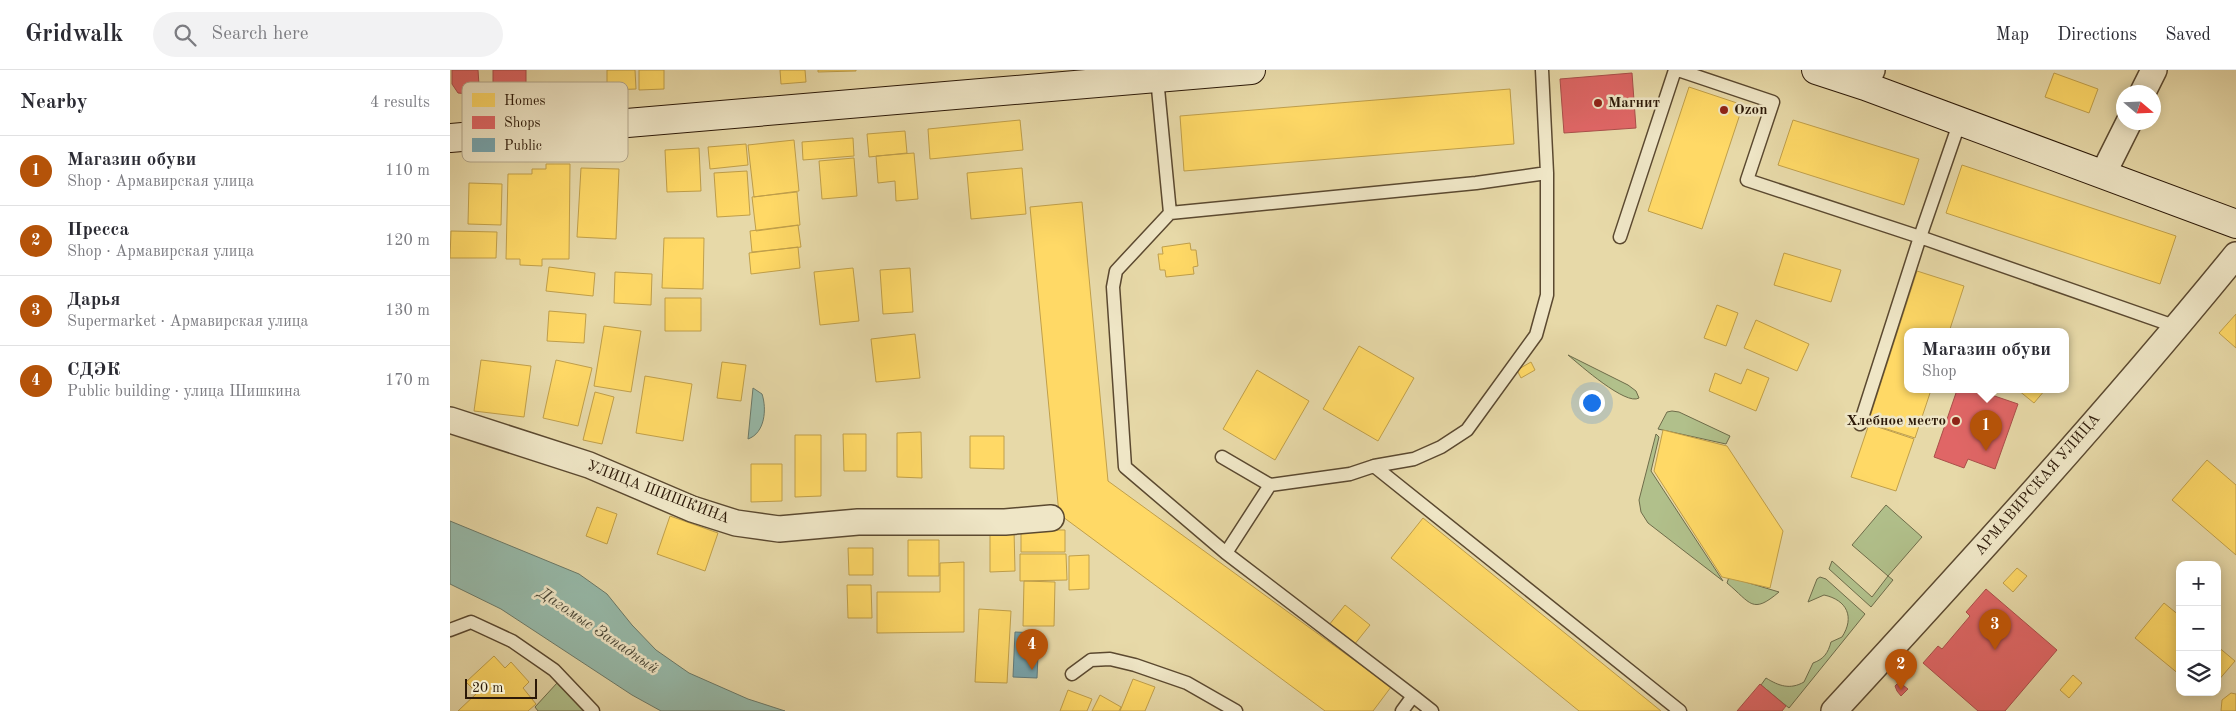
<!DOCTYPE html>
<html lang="en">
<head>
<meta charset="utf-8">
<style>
  body { margin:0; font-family:"Old Standard TT",serif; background:#f2f2f3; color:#2b2b33 }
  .controls { position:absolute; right:15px; bottom:15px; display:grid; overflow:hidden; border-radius:10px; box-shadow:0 2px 12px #0003 }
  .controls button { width:45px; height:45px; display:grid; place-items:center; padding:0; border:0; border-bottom:1px solid #e1e1e2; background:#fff; color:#2b2b33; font:25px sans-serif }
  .compass { position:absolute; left:1666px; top:15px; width:45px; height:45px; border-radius:50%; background:#fff; box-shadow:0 2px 12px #0003; rotate:109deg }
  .scale { position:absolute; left:15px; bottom:12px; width:72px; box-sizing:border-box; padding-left:5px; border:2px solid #2c1908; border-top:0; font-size:14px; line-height:18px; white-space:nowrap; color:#2c1908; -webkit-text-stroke:4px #efe6c6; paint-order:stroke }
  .you { position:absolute; left:1141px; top:332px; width:18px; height:18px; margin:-12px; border:4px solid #fff; border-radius:50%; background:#1a73e8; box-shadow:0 0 0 8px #1a73e833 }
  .badge { display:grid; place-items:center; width:32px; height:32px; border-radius:50%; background:#b45309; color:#fff; font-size:16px; font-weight:700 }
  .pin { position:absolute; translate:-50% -41px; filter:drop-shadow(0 1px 2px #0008) }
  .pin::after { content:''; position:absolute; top:26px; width:18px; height:15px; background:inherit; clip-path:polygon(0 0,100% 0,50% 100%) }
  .popup { position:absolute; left:1454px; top:258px; width:165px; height:65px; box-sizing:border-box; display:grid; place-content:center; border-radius:10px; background:#fff; filter:drop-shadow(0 1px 4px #0005); font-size:16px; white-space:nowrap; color:#7c7c81 }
  .popup b { font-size:19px; color:#2b2b33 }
  .popup::after { content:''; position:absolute; left:50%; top:100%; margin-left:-10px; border:10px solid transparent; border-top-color:#fff }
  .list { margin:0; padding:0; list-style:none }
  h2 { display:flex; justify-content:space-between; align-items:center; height:65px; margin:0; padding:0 20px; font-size:21px }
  h2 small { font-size:16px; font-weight:400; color:#7c7c81 }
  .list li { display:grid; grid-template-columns:32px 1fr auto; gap:15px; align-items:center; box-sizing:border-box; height:70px; padding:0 20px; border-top:1px solid #e1e1e2 }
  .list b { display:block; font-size:19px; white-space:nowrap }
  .list p { margin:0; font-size:16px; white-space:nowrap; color:#7c7c81 }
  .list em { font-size:16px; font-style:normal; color:#7c7c81 }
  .icon { flex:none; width:28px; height:28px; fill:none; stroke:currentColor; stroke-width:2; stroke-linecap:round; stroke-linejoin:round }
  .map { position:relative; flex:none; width:1786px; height:641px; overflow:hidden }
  header { display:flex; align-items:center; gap:30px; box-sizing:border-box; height:70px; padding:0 25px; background:#fff; border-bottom:1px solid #e1e1e2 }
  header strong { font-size:24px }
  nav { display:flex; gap:28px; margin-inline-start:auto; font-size:18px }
  .search { width:350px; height:45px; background:#f2f2f3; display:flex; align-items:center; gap:12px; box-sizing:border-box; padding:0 18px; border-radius:28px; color:#7c7c81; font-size:19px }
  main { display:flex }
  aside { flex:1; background:#fff }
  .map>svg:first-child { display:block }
  .green { fill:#b1c08b; stroke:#6e6c4a }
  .water { fill:#97baaa; stroke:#6c7a69 }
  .homes { fill:#ffd966; stroke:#c09f4a }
  .shops { fill:#e06666; stroke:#aa4f4a }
  .public { fill:#76a5af; stroke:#607b7d }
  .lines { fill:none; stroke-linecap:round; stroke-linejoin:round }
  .service-casing { stroke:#5b4930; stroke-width:15 }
  .minor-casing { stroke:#5b4930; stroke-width:28 }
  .secondary-casing { stroke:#2c1908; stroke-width:30 }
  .service { stroke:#efe6c6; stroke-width:12 }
  .minor { stroke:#efe6c6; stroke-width:25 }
  .secondary { stroke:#efe6c6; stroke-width:28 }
  .poi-dot { fill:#8f2418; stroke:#efe6c6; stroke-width:2 }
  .labels { text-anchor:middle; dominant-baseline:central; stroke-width:5; stroke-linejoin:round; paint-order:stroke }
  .poi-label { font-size:15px; font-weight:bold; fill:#2c1908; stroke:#efe6c6; text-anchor:start }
  .street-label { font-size:15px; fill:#2c1908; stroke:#efe6c6 }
  .water-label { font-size:16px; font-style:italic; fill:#4c4939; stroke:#efe6c6 }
  .key { fill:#efe6c6; stroke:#b4a88d; stroke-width:1 }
  .key-label { font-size:14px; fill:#2c1908 }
</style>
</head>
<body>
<header>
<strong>Gridwalk</strong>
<div class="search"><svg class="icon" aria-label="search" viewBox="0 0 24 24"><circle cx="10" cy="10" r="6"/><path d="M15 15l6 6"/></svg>Search here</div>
<nav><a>Map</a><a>Directions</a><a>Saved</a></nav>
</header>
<main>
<aside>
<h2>Nearby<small>4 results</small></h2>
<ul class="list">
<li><span class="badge">1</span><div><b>Магазин обуви</b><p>Shop · Армавирская улица</p></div><em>110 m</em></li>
<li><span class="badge">2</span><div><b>Пресса</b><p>Shop · Армавирская улица</p></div><em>120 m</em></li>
<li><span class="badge">3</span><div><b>Дарья</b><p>Supermarket · Армавирская улица</p></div><em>130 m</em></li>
<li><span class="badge">4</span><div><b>СДЭК</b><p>Public building · улица Шишкина</p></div><em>170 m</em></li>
</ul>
</aside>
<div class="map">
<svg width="1786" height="641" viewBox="0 0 1786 641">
  <rect width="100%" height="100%" fill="#e7d9a8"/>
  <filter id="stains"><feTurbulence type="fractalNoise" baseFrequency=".004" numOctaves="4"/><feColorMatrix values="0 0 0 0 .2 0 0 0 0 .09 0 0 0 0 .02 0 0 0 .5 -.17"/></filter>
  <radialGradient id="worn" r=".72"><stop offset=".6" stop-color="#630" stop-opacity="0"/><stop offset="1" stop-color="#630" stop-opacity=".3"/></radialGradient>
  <path class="green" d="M1118,285l60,30 8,6 3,7c-13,8 -59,-33 -71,-43z
    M1222,341l7,1 51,24 -4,8 -68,-15 9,-17z
    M1206,364l3,3 -8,34 72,110 -75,-58 -7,-11 -2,-12z
    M1436,435l36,32 -34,39 5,4 -22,27 -42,-38 3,-8 40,36 16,-21 -36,-31z
    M1279,507l50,15c-27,23 -28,11 -52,-9z
    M1370,507l6,2 39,35 -76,94 -28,-23 5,-7c13,8 24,12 38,4l9,-19c11,-4 15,-10 18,-21l11,-5c13,-20 5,-37 -18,-42l-16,7 9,-23z
    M107,613l28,28h-47l-3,-4z"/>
  <path class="water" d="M303,318l9,6c5,15 3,39 -14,45z
    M0,451l129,53 28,20 25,31 24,25 33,23 59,26 37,12h-124l-29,-16 -131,-86 -51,-25z"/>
  <path class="homes" d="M157,0h28l1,19 -29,1z
    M189,0h25v19l-25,1z
    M330,0h25l1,12 -25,2z
    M368,0h38v1l-38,1z
    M1604,3l44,16 -9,24 -44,-16z
    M1239,17l54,18 -41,124 -54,-18z
    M1060,19l4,55 -330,27 -4,-55z
    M570,50l3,30 -93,9 -2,-30z
    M1343,50l126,39 -15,46 -126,-40z
    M455,61l2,22 -38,4 -2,-23z
    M403,68l1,18 -51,4 -1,-18z
    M344,70l5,51 -45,6 -6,-52z
    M296,74l2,21 -38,4 -2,-22z
    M249,78l2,43 -34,1 -2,-42z
    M464,83l4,46 -22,2 -1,-20 -17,2 -2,-27z
    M404,88l3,38 -35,3 -3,-38z
    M96,94h24l-1,95h-27v7l-22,-1v-6h-14l2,-85h24v-5h14z
    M1512,95l214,71 -16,48 -214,-71z
    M131,98l38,1 -3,70 -39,-2z
    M572,98l4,46 -55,5 -4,-46z
    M297,101l3,44 -33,2 -3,-44z
    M19,113l33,1 -1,41 -33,-1z
    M347,122l3,33 -44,6 -4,-34z
    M632,132l26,279 283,206 -18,24h-48l-266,-197 -29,-307z
    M348,155l3,22 -49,5 -2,-21z
    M1,161l46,1 -1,26h-46z
    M214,168h40l-1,51 -41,-1z
    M740,173l1,7h5l2,16 -5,1 1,7 -28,3 -1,-7h-5l-2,-16h5l-1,-7z
    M348,177l2,21 -49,6 -2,-21z
    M1334,183l57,17 -10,32 -57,-17z
    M99,197l46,6 -2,23 -47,-5z
    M403,198l6,53 -39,4 -6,-53z
    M460,198l3,44 -30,2 -3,-44z
    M1467,201l47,15 -15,46h-42v58h24l-16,48 -47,-15z
    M165,202l37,2 -1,31 -37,-2z
    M215,228h36v33h-36z
    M1267,235l21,8 -12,33 -22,-8z
    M99,241l37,3 -2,29 -37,-2z
    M1786,244v34l-17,-15z
    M1306,250l53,24 -12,27 -53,-23z
    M154,256l37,5 -10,61 -37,-6z
    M465,264l5,44 -44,4 -5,-43z
    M909,276l55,32 -36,63 -55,-32z
    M31,290l50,6 -7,51 -50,-6z
    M106,290l36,8 -14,58 -35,-8z
    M272,292l24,3 -5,36 -24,-3z
    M1081,292l4,8 -14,8 -4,-8z
    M1297,299l22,9 -13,33 -47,-20 6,-18 26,11z
    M807,300l52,31 -34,59 -52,-31z
    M195,306l47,8 -9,57 -47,-8z
    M1568,320h27l-11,13z
    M145,322l19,5 -12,47 -19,-4z
    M1419,354l45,15 -18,52 -45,-14z
    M1213,360l64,16 56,85 -13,57 -48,-11 -68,-106z
    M471,362l1,46 -25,-1v-44z
    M393,364h23v37h-22z
    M345,365h26v61l-26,1z
    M520,366h34v33l-34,-1z
    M1757,390l29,25v70l-64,-55z
    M301,394h31v37l-31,1z
    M147,437l20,7 -10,30 -21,-8z
    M220,446l48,17 -13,38 -48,-17z
    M973,448l238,193h-82l-188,-153z
    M540,460h24l1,41 -25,1z
    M571,460h44v22h-44z
    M458,470h31v36h-31z
    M398,478h25v27h-24z
    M570,484h46l1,26 -47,1z
    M639,485v34l-20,1v-34z
    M514,492v70l-87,1v-41h63v-29z
    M1567,498l10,8 -14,16 -10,-9z
    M574,511l31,1 -1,44h-31z
    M397,515h24l1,33h-24z
    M1714,533l16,13v59l-45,-37z
    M895,535l25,20 -16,20 -25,-20z
    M529,539l32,2 -4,72 -32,-1z
    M1767,576l18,15 -18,21z
    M44,586l11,12 6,-6 18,20 -6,6 13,16 -8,7h-70l19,-18 -11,-11z
    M1623,605l9,8 -13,15 -9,-8z
    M683,609l22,8 -10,24h-25z
    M618,620l24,9 -5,12h-27z
    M1781,623l5,1v17h-15l1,-11z
    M650,625l21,12 -2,4h-27z"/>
  <path class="shops" d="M2,0h26l1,15 -10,9 -11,-1 -6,-9z
    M43,0h33v22l-33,1z
    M1182,3l4,55 -72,5 -4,-54z
    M1507,320h20l41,14 -23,65 -27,-10 -4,9 -30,-11z
    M1536,519l71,61 -52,61h-27l-55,-48 15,-17 4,3 28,-33 -4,-4z
    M1449,612l9,7 -7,7 -4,-5 -2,-5z
    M1310,614l26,22 -4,5h-45z"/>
  <path class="public" d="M565,562l24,1 -2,45 -24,-1z"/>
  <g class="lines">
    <g class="service-casing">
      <path id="service" d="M1228,0l95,32 -26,78 173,57 -60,187
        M707,8l13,135 306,-30 71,-10 -5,-103
        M1510,51l-40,116 257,90
        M720,143l-54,58 -3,16 12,180 101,86 187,143 -11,15
        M1170,167l55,-167
        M772,387l48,28 80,-11 24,-8 40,-7 27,-12 26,-17 69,-95 11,-40v-122
        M924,396l306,245
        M776,483l44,-68
        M0,560l21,-8 41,19 42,29 39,41
        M622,604l19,-14 19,-1 25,6 52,18 49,28
        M963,626l19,15"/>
    </g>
    <g class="minor-casing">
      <path id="minor" d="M1415,16l7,-16
        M1693,22l11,-22
        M1653,104l26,-52
        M0,350l139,45 103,44 44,14 43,6 79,-7h147l46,-4
        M1384,641c137,-149 274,-299 402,-456"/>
    </g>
    <g class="secondary-casing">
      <path id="secondary" d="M1366,0l49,16 371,138
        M0,68l801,-68"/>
    </g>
    <use href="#service" class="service"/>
    <use href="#minor" class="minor"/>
    <use href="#secondary" class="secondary"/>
  </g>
  <g class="poi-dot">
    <circle cx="1148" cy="33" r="5"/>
    <circle cx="1274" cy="40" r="5"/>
    <circle cx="1506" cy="351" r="5"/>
  </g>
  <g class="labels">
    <g class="poi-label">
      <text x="1158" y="33">Магнит</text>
      <text x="1284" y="40">Ozon</text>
      <text x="1496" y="351" text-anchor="end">Хлебное место</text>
    </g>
    <g class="street-label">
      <text transform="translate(1588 415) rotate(-49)">АРМАВИРСКАЯ УЛИЦА</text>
      <text transform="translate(208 423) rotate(21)">УЛИЦА ШИШКИНА</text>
    </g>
    <g class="water-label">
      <text transform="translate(148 561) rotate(34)">Дагомыс Западный</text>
    </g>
  </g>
  <rect x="12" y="12" width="166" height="80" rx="8" class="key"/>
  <rect x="22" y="23" width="23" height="14" fill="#ffd966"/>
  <rect x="22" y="46" width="23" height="13" fill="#e06666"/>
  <rect x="22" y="68" width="23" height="14" fill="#76a5af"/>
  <g class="key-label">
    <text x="54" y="35">Homes</text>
    <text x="54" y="57">Shops</text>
    <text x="54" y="80">Public</text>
  </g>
  <rect width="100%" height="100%" filter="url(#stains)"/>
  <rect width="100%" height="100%" fill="url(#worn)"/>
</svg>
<div class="controls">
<button>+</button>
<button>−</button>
<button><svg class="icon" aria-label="layers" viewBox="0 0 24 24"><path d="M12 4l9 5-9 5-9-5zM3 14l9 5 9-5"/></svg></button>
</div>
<svg class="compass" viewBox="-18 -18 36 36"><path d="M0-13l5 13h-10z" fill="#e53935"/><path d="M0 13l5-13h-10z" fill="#7c7c81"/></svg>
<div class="scale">20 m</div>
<div class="you"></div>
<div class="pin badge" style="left:1536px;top:381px">1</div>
<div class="popup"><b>Магазин обуви</b>Shop</div>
<div class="pin badge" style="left:1451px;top:620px">2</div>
<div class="pin badge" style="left:1545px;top:580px">3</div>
<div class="pin badge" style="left:582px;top:600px">4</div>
</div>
</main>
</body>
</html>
